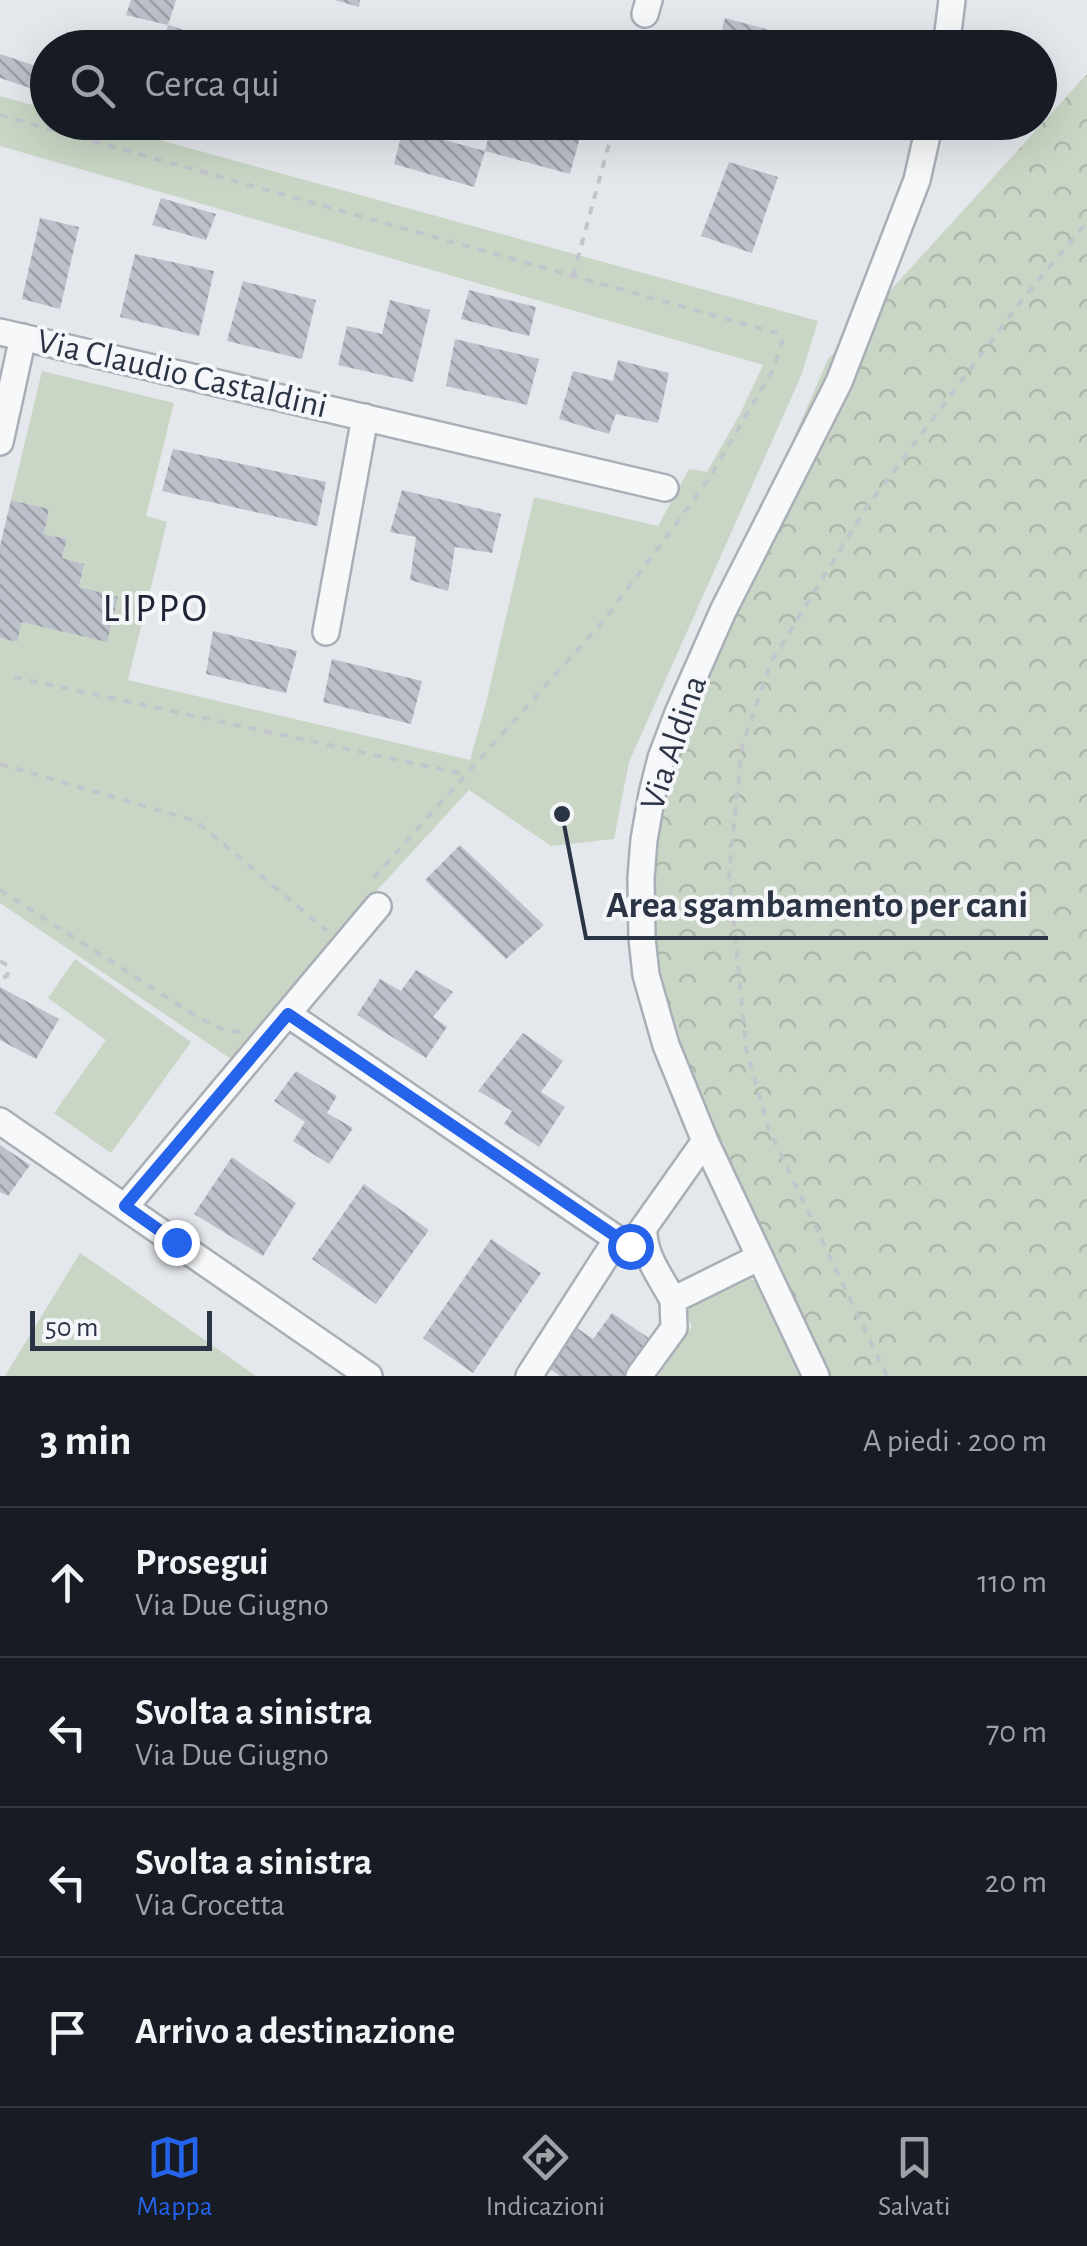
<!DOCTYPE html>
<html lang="it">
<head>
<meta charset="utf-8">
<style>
  body { margin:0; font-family:"Alegreya Sans",sans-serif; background:#20242c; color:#f1f3f6 }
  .scale { position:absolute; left:30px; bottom:25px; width:182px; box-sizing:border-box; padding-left:10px; border:5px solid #2b3445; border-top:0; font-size:28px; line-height:35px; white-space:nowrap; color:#2b3445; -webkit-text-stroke:8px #f4f6f9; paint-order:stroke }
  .stop { position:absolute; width:30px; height:30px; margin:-22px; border:8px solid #2563eb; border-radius:50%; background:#fff }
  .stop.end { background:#2563eb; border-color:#fff; box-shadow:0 2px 10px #0008 }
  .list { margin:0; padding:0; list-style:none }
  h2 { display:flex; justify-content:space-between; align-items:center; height:130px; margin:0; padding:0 40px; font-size:42px }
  h2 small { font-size:32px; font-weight:400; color:#9ea1a6 }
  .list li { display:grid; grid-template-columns:65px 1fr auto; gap:30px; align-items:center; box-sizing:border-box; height:150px; padding:0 40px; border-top:2px solid #363941 }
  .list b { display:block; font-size:38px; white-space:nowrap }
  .list p { margin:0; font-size:32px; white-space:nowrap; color:#9ea1a6 }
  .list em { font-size:32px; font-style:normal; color:#9ea1a6 }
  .icon { flex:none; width:55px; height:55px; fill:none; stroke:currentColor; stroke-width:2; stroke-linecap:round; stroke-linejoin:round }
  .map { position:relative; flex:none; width:1087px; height:1376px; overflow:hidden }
  .search { position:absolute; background:#171b24; box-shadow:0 10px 40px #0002; left:30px; right:30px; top:30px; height:110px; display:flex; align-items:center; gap:25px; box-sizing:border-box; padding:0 35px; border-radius:55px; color:#9ea1a6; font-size:38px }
  .sheet { height:730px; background:#171b24 }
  nav { display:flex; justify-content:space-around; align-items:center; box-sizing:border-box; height:140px; border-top:2px solid #363941; background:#171b24; font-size:28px; color:#9ea1a6 }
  nav a { display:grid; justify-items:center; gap:5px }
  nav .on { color:#2563eb }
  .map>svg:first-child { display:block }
  .green { fill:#c9d6c5 }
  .forest { fill:url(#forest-crowns) }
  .building { fill:url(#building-back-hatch) }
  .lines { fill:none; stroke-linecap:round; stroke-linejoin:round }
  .minor-casing { stroke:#a9aeb7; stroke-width:30 }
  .path { stroke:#c2c5cb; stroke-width:4; stroke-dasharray:8 8; stroke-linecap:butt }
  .minor { stroke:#f7f8fa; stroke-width:25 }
  .route { stroke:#2563eb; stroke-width:12 }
  .labels { text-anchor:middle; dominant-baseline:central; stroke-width:8; stroke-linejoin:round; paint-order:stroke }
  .street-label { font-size:35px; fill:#2b3445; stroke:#f4f6f9 }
  .quarter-label { font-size:40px; letter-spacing:2.5px; fill:#1d2536; stroke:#f4f6f9 }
  .leader { fill:none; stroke:#2b3445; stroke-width:4 }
  .callout-dot { fill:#2b3445; stroke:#f4f6f9; stroke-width:4 }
  .callout-label { font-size:38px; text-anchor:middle; font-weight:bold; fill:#2b3445; stroke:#f4f6f9; stroke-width:8; stroke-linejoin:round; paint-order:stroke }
</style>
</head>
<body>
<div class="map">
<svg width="1087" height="1376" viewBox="0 0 1087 1376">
  <defs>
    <pattern id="forest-crowns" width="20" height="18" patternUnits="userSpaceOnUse" patternTransform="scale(2.5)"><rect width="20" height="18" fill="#c9d6c5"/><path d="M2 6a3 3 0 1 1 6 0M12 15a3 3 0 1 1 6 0" fill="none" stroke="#adb8ab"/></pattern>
    <pattern id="building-back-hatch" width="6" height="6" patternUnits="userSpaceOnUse" patternTransform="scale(2.5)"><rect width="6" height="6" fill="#bbc0ca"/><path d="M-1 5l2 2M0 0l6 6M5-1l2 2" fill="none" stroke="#989da6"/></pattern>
  </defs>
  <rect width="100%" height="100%" fill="#e4e7ec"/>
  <path class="green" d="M0,96l47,13 1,13 50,1 720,198 -17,55 -172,386 -15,77 -63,7 -82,-56 -109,119 -126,152 -234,-158v-265l17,4 5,-20 57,-35 5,-23 -22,-6 5,-19 -23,-5 5,-25 -38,-9 31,-129 132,32 -28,113 21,6 -39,158 342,80 16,-57 48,-206 124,29 31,-57 18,3 33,-58 23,-49 -763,-219z
    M75,959l116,83 -80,111 -57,-40 52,-73 -58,-42z
    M80,1253l25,17 151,106h-251z
    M740,1274l18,8 42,94h-142l34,-50 -10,-17z"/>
  <path class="forest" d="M1087,74v1302h-266l-188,-417 51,-268 144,-332z"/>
  <path class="building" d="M131,0h45l-8,25 74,23h-81l7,-23 -42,-10z
    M335,0h25l-1,7z
    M725,18l81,22 -2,8h-87z
    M0,54l48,16v24l-48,-16z
    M381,122h24l-2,7 82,22 -11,36 -80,-23 9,-35z
    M492,122h49l40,11 -11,41 -85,-23z
    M729,162l49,15 -26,76 -51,-17z
    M161,198l55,16 -10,26 -54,-15z
    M40,218l39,9 -19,82 -38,-10z
    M135,254l79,17 -15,65 -79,-19z
    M243,281l73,19 -14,59 -75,-18z
    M469,290l67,17 -7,29 -68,-17z
    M390,300l40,10 -17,72 -75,-17 9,-39 35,8z
    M455,339l84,20 -12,46 -81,-19z
    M618,360l51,13 -11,50 -42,-9 -7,20 -50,-15 14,-48 40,10z
    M173,449l153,33 -9,44 -155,-35z
    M402,490l99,24 -9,39 -37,-6 -7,44 -38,-11 6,-43 -26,-5z
    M11,500l38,9 -5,25 23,5 -5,19 22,6 -5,23 39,10 -11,45 -85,-20 -5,20 -17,-4v-92z
    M213,631l84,20 -11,42 -80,-19z
    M332,659l90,22 -11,43 -88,-22z
    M460,845l84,80 -38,34 -81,-79z
    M416,970l37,22 -20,25 14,10 -21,31 -69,-43 23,-36 21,12z
    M0,987l59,32 -23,40 -36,-19z
    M523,1033l40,28 -22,31 24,15 -26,40 -35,-23 8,-13 -34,-20z
    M296,1071l41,25 -10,17 26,15 -24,36 -36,-23 12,-19 -31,-21z
    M0,1145l30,20 -22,31 -8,-4z
    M232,1157l64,46 -33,53 -69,-42z
    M364,1184l65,46 -53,74 -64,-45z
    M491,1239l50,34 -68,100 -50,-35z
    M612,1313l44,30 -23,33h-73l-19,-13 27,-41 25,17z"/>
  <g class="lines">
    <g class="minor-casing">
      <path id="minor" d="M645,14l4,-14
        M946,48l6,-48
        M0,332l665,156
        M0,442l23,-105
        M326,632l39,-215
        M288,1014l329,225
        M0,1121l369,255
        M125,1207l253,-301
        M644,1227c-2,27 17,50 29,73
        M529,1376l88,-137 13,8 75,-106
        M639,1376l35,-48 -1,-28 87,-43
        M816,1376l-111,-235 -39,-96 -20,-70 -4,-37 -1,-60 3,-38 8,-46 9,-36 17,-45 45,-102 116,-229 78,-202 13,-58"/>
    </g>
    <path class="path" d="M0,115l780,219 2,7 -8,27 -64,109 -42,58 -64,85 -233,261
      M573,276l42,-154
      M14,677l454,98
      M0,764l196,57 131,110
      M0,890l196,126 26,13 14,3 3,-2
      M0,961l7,4 2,5 -2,6 -7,3
      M887,1376l-118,-246 -23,-82 -17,-175 13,-126 29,-85 95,-154 156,-208 65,-78"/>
    <use href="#minor" class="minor"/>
  </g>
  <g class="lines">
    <path class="route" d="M176,1242l-51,-36 163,-192 342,232"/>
  </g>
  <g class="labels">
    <g class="street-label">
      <text transform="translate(182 374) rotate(13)">Via Claudio Castaldini</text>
      <text transform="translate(674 743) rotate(-71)">Via Aldina</text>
    </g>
    <g class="quarter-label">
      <text x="156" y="609">LIPPO</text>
    </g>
  </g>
  <path class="leader" d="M562 814L586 938H1048"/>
  <circle class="callout-dot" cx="562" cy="814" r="10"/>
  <g class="callout-label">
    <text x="817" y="917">Area sgambamento per cani</text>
  </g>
</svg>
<div class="scale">50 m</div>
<div class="stop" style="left:630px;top:1246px"></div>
<div class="stop end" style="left:176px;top:1242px"></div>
<div class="search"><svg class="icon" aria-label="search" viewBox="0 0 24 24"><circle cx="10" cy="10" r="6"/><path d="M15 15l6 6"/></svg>Cerca qui</div>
</div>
<section class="sheet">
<h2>3 min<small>A piedi · 200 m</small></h2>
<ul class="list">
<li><svg class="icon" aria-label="ahead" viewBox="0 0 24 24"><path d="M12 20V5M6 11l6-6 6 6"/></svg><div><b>Prosegui</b><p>Via Due Giugno</p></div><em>110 m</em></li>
<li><svg class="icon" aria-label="left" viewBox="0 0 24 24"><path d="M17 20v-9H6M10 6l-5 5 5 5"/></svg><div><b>Svolta a sinistra</b><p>Via Due Giugno</p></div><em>70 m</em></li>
<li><svg class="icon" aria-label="left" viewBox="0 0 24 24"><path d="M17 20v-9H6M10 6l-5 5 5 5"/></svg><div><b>Svolta a sinistra</b><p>Via Crocetta</p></div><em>20 m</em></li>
<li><svg class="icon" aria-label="arrive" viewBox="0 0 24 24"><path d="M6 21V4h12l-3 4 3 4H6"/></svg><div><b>Arrivo a destinazione</b></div></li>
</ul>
</section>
<nav>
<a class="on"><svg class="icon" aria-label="map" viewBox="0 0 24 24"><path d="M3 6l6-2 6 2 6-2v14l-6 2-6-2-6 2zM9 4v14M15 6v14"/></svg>Mappa</a>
<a><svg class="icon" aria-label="directions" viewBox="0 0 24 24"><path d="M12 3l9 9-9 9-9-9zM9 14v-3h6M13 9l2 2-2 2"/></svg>Indicazioni</a>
<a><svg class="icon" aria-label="saved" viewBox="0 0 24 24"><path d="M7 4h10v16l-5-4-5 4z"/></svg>Salvati</a>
</nav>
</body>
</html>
